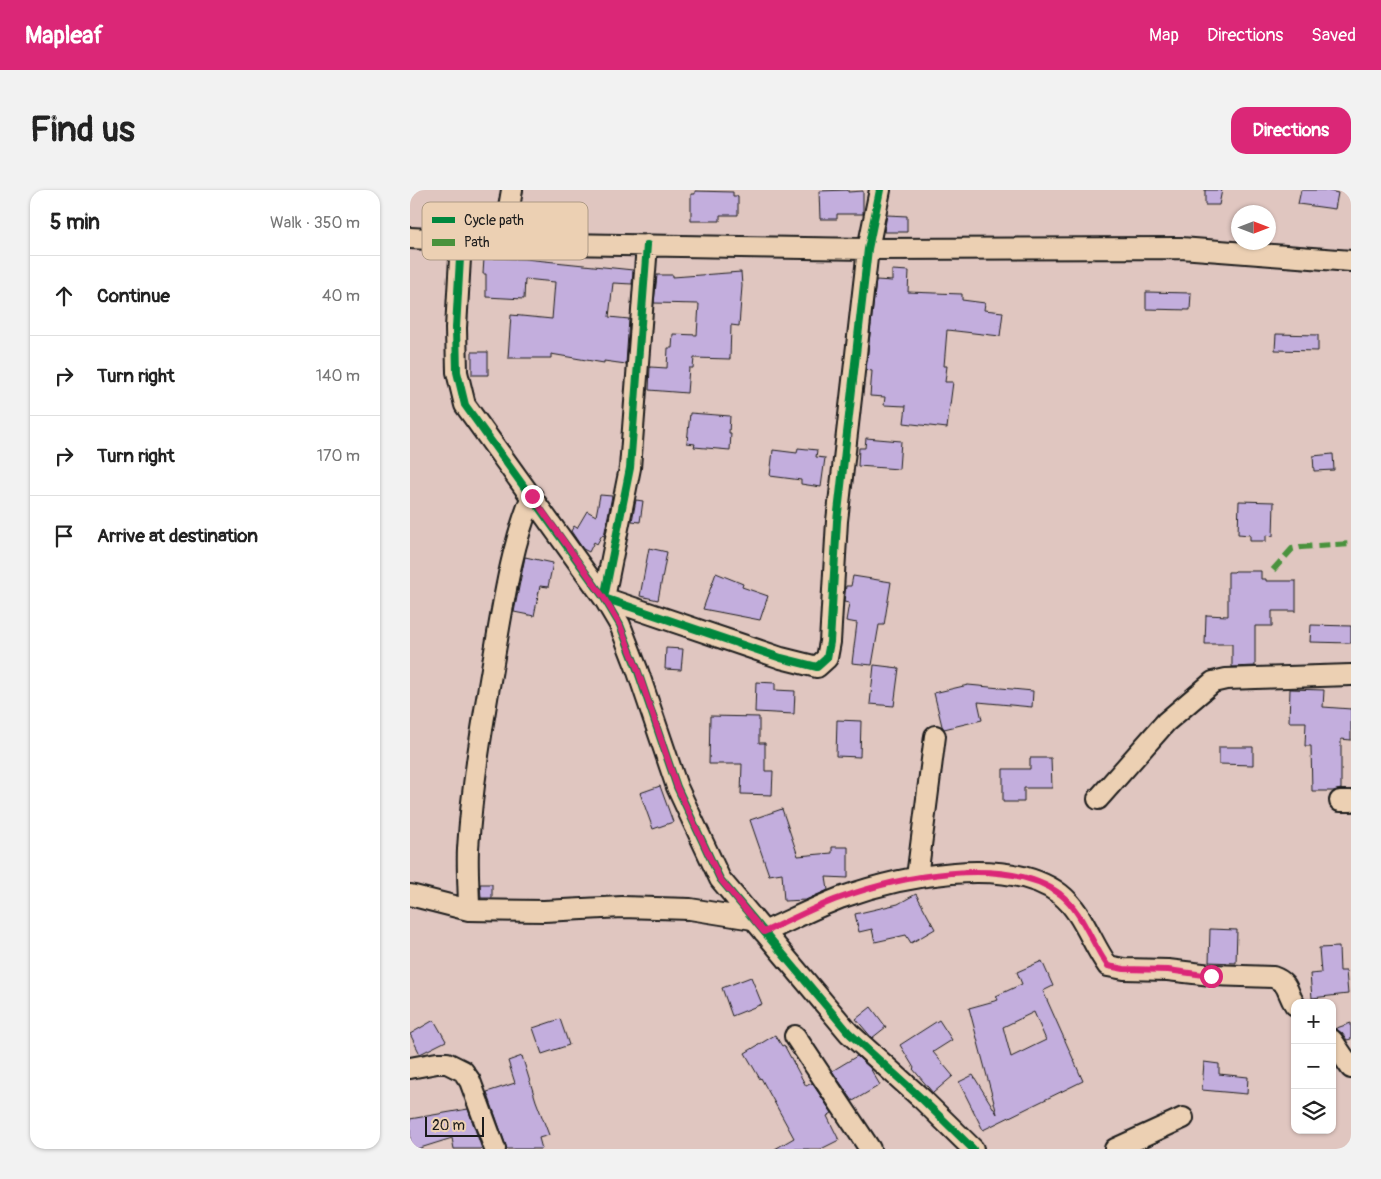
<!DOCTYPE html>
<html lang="en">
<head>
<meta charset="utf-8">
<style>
  body { margin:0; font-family:Pangolin,sans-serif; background:#f2f2f2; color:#222 }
  .controls { position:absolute; right:15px; bottom:15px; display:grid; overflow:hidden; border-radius:10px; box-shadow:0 1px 4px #0004 }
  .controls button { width:45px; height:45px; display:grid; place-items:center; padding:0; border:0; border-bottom:1px solid #e0e0e0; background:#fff; color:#222; font:25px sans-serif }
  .compass { position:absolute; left:821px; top:15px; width:45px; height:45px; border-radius:50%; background:#fff; box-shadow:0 1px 4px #0004; rotate:90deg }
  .scale { position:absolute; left:15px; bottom:12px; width:59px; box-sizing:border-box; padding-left:5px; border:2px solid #1c1c1c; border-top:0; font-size:14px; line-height:18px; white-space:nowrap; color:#1c1c1c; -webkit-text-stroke:4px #ecd0b3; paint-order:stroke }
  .stop { position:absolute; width:15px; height:15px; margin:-11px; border:4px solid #db2777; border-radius:50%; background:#fff }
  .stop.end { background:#db2777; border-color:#fff; box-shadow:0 1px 5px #0008 }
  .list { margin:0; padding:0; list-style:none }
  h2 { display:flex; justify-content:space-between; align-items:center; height:65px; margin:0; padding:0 20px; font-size:21px }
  h2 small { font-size:16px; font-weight:400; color:#767676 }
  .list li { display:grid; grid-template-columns:32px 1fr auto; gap:15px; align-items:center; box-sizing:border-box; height:80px; padding:0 20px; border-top:1px solid #e0e0e0 }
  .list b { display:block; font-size:19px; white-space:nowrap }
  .list em { font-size:16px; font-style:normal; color:#767676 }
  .icon { flex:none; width:28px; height:28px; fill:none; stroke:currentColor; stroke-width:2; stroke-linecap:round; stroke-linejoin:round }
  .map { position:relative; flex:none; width:941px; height:959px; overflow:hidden; border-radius:15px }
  header { display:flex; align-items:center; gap:30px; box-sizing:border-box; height:70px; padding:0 25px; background:#db2777; color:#fff }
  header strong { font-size:24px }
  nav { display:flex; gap:28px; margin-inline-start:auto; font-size:18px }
  .intro { display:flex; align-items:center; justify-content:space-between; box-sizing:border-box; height:120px; padding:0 30px }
  h1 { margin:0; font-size:35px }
  .button { padding:12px 22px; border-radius:15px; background:#db2777; color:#fff; font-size:18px; font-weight:700 }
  main { display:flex; gap:30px; padding:0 30px }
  aside { flex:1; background:#fff; border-radius:15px; box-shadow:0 1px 4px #0004 }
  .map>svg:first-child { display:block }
  .building { fill:#c3aedd; stroke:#1c1c1c; fill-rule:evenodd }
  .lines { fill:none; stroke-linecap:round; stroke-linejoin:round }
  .minor-casing { stroke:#1c1c1c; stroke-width:24 }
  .minor { stroke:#ecd0b3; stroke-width:20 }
  .quiet { stroke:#49923c; stroke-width:6; stroke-dasharray:12 6; stroke-linecap:butt }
  .cycleway-casing { stroke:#ecd0b3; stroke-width:11 }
  .cycleway { stroke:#00873e; stroke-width:8 }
  .route { stroke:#db2777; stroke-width:6 }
  .key { fill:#ecd0b3; stroke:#ae9a86; stroke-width:1 }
  .key-label { font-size:14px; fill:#1c1c1c }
</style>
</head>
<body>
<header>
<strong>Mapleaf</strong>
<nav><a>Map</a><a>Directions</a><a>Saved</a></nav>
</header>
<div class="intro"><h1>Find us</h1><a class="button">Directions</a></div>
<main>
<aside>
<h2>5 min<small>Walk · 350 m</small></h2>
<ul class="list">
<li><svg class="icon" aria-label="ahead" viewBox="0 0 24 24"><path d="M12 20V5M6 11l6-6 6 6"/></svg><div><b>Continue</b></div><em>40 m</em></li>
<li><svg class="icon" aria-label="right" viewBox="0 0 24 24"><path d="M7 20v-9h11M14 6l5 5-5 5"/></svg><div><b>Turn right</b></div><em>140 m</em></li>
<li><svg class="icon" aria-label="right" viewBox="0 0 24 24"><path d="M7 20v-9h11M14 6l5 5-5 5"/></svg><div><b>Turn right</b></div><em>170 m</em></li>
<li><svg class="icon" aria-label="arrive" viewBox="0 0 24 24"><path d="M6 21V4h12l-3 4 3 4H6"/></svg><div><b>Arrive at destination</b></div></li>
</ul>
</aside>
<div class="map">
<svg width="941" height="959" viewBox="0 0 941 959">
  <rect width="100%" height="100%" fill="#e0c6c0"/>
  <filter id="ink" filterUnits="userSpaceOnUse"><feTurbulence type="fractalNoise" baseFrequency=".02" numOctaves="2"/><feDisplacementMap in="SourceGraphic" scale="10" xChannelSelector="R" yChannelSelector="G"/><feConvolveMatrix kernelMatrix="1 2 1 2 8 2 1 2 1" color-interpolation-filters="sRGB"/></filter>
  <g filter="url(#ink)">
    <path class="building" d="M438,0v2l15,-1v23h-26v5h-17l-1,-28z
      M795,0h17l-3,15h-14z
      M891,0h24l13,3 -3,16 -37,-5z
      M285,1l38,1v4h5v19h-18v6h-29v-27h4z
      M477,25l20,1v16h-23z
      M74,68l41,1 108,11 -1,14 -19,-1 -4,34 20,2 -3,45 -22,-3v2l-53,-9v4h-43l3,-43 41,4 3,-37 -30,-3 -1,20 -38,-2v-23h-3z
      M482,80l17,1 -1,21 54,2v6l23,3 -1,7 19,2 -3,24 -53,-6 -3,36h3l-2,16h8l-6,46 -43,-5 2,-17 -22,-1 1,-8 -15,-1 2,-25 -6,-1 10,-90 16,1z
      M331,82l1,14 -3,40 -8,-1 -1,34 -36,-1 -1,10h-4l-2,25 -38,-3 1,-23 17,1 1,-20h4l1,-14 24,1 2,-31 -45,-1 3,-28h16v2z
      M736,102l45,1 -1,17 -44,-1z
      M866,144l42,1v16l-43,-1z
      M62,162h16v23h-16z
      M280,223l40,3 -1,17h2l-1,17 -36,-3 1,-3 -8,-1z
      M456,248l35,3 -2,28 -41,-3 1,-18h6z
      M388,258l19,2 -1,7 9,1 -4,29 -20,-3v-4l-31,-4 3,-26 24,3z
      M923,264l1,16 -20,1 -1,-15z
      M190,305l12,1 -8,40 -2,-1 -5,9 -3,-2 -5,10 -6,-3 -12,-18 3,-5 3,2 10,-17 9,5z
      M226,310l7,1 -3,21 -8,-1z
      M829,311l35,1 -1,34 -7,-1v6h-16v-6l-12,-1z
      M239,358l18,4 -9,48 -18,-4z
      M115,367l28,6 -5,24 -8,-1 -6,30 -20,-4z
      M825,381h26v8h5v2h30v30h-24v15h-17v40l-23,1v-23h-27l1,-29 22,1v-44h6z
      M306,383l27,11 -1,3 26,9 -8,24 -57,-11z
      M443,386l38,6 -7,43h-5l-7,40 -20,-2 5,-40 -11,-2 3,-18 -5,-1 2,-16h5z
      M901,435l40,1v17l-41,-1z
      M256,458l17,1 -2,21 -16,-1z
      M464,475l25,3 -5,38 -24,-2z
      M346,492l19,1v7l20,1 -1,23 -39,-2z
      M558,495l65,6 -1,16 -54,-5 4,18 -38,9 -2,-3 -8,-33z
      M880,499l34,1 -1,17 28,2v31l-10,-1v50l-8,2h-21l-1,-45h-6l1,-24h-17z
      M300,526l49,1v26h6v28h8l-1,24 -31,-1 1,-30h-33z
      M427,530l24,1 -1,36 -24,-1z
      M809,557h34v18l-34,-1z
      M620,568h21l1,30h-28v14h-21v-33h27z
      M250,596l13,36 -20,7 -13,-36z
      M372,619l16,47 34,-3v-6h16v31l-22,-1 2,13 -22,10 -22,1 -2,-28 -13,2 -19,-55z
      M70,694h12v14h-11z
      M506,704l19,35 -24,14 -5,-8 -31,7 -3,-13 -13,3 -4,-18 43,-10z
      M800,739l27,1 -1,33 -27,-1z
      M929,757l1,24h6l2,23 -36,4 -2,-24 11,-1 -2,-25z
      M632,771l11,25 -10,5 40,90 -100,49 -24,-48 14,-7 24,39 -28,-106 29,-8 -2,-4 26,-12 -5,-12zM624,822l12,28 -35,17 -8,-30z
      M341,787l11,27 -30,12 -10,-28z
      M461,817l15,20 -14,11 -16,-19z
      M150,829l9,26 -27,9 -9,-26z
      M24,830l12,21 -26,13 -10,-20z
      M529,830l13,20 -19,12 20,24 -20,17 -20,-24 1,-1 -14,-23z
      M941,833v16l-4,1 -5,-7 -8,-4z
      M365,845l7,11 2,-1 22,41 6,-3 20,30 -5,3 12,24 -18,9h-46l19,-11 -33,-60 -1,1 -15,-26z
      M112,866l14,45 13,34 -10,3 3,11h-35l-20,-57 28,-9 -7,-22z
      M447,866l13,12 10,17 -27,16 -21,-30z
      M794,872l15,2v10l29,3 -1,17 -45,-4z
      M58,919l14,40h-28l-2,-11 -35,11h-7v-30z"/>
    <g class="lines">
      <g class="minor-casing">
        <path id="minor" d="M0,48l93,5 365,6 313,-1 170,13
          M51,51l-5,87 1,44 8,33 139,193 16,27 17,44 40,118 43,92 129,154 73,66 51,50
          M93,53l9,-53
          M237,55l-17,223 -26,130 177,60 36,9 10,-9 3,-16 7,-121 31,-272 12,-59
          M688,609l68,-77 47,-40 13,-3 125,-4
          M930,611h11
          M507,687l18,-141
          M0,705l59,15 75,1 78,-4 68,2 63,10
          M59,720c0,-20 -2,-41 -1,-61 4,-67 16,-133 27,-198 9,-52 17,-106 37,-155
          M354,742c25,-11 50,-24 76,-34 58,-21 167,-44 220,-4 23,18 31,49 48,72l16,3 44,1 43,5 62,2c17,6 13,15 22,28
          M385,846l75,113
          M922,850l19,28
          M0,878l27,-5h10l16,8 7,10 25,68
          M705,959l68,-31"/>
      </g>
      <use href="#minor" class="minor"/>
      <path class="quiet" d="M863,380l19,-21 9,-2 50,-3"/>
      <g class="cycleway-casing">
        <path id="cycleway" d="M51,51l-5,87 1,44 8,33 139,193 16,27 17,44 40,118 43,92 129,154 73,66 51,50
          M237,55l-17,223 -26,130 177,60 36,9 10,-9 3,-16 7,-121 31,-272 12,-59"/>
      </g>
      <use href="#cycleway" class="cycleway"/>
    </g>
  </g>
  <g class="lines" filter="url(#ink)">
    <path class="route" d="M122,306l72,102 16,27 17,43 40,119 43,92 44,53c25,-11 50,-25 76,-34 58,-21 166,-44 220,-4 23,18 31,49 48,72l16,3 44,1 43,6"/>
  </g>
  <rect x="12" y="12" width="166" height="58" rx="8" class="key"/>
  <rect x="22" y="27" width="23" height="6" fill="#00873e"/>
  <rect x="22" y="49" width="23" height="7" fill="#49923c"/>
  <g class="key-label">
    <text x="54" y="35">Cycle path</text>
    <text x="54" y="57">Path</text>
  </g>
</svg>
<div class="controls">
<button>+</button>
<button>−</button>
<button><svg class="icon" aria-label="layers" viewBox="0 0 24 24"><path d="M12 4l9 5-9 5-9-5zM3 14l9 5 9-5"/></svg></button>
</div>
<svg class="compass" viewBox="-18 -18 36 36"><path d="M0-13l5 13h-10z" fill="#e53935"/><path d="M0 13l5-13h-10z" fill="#767676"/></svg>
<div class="scale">20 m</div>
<div class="stop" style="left:801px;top:786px"></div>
<div class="stop end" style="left:122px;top:306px"></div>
</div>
</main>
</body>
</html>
